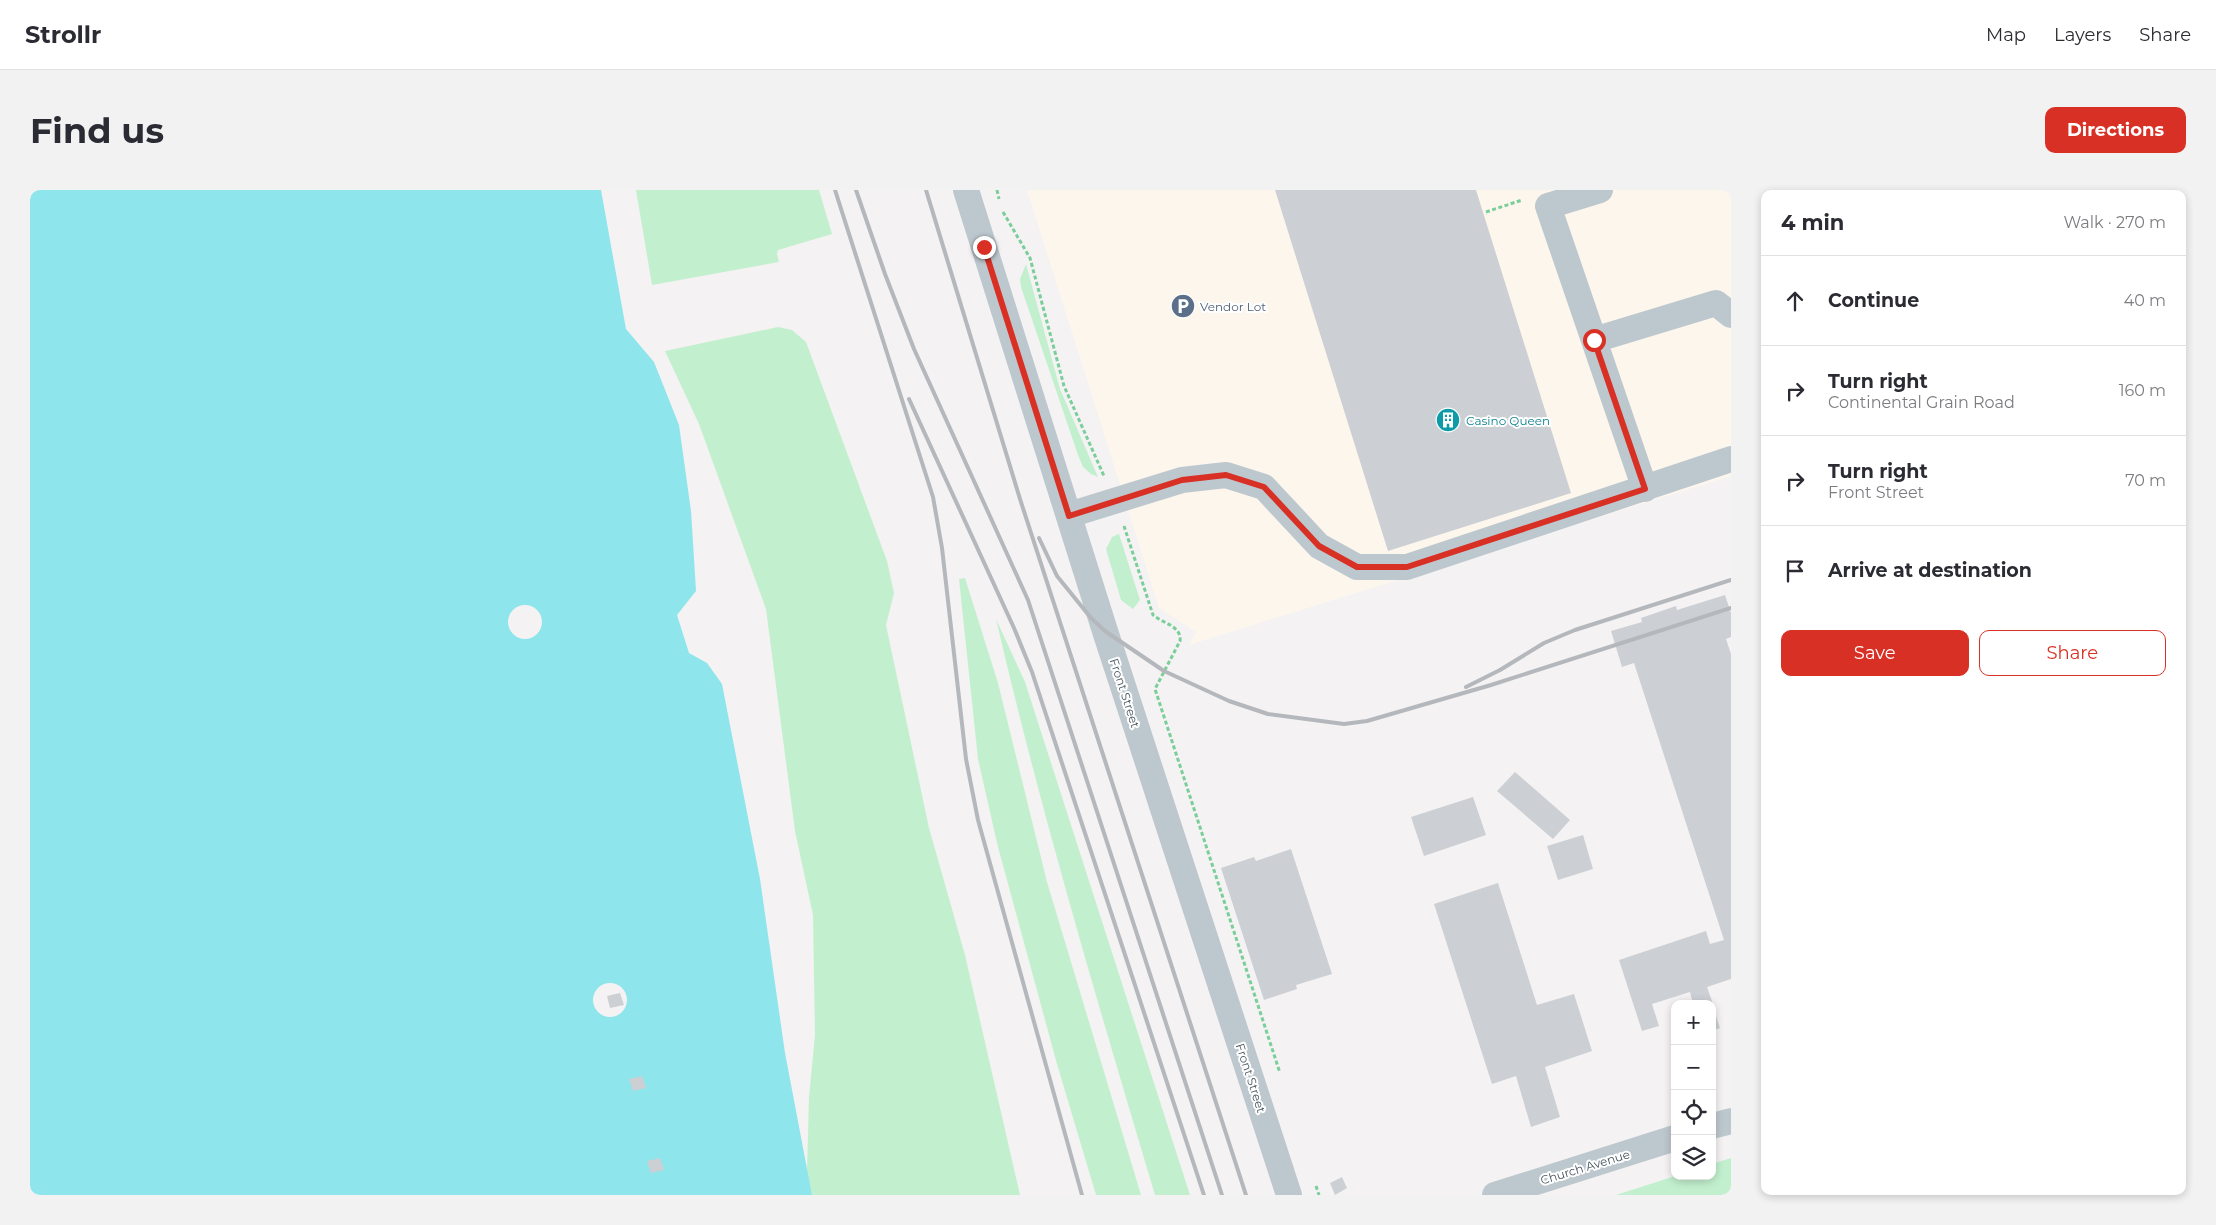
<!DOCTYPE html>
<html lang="en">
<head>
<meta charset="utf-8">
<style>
  body { margin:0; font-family:Montserrat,sans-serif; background:#f2f2f3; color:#2b2b33 }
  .controls { position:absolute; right:15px; bottom:15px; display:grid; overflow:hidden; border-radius:10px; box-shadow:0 2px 8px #0003 }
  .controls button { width:45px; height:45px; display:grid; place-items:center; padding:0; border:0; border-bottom:1px solid #e1e1e2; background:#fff; color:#2b2b33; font:25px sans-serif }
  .stop { position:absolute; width:15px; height:15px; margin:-11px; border:4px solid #d93025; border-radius:50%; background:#fff }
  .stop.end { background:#d93025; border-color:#fff; box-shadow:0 1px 5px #0008 }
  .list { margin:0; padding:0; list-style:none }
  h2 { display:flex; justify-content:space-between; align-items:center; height:65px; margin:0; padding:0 20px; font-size:21px }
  h2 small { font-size:16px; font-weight:400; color:#7c7c81 }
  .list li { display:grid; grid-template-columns:32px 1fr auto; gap:15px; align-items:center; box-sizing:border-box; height:90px; padding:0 20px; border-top:1px solid #e1e1e2 }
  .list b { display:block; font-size:19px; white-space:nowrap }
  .list p { margin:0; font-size:16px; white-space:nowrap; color:#7c7c81 }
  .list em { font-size:16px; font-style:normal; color:#7c7c81 }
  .actions { display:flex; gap:10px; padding:15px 20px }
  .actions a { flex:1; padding:11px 0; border:1px solid #d93025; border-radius:10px; text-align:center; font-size:18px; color:#d93025 }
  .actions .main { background:#d93025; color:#fff }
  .icon { flex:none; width:28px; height:28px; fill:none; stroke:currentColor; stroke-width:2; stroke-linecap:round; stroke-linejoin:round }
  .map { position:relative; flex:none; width:1701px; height:1005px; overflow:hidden; border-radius:10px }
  header { display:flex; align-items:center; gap:30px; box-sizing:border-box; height:70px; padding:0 25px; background:#fff; border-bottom:1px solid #e1e1e2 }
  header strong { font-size:24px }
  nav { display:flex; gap:28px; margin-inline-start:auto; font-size:18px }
  .intro { display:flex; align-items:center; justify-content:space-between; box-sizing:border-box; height:120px; padding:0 30px }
  h1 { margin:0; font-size:35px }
  .button { padding:12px 22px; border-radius:10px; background:#d93025; color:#fff; font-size:18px; font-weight:700 }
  main { display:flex; gap:30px; padding:0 30px }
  aside { flex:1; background:#fff; border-radius:10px; box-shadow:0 2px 8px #0003 }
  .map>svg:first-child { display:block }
  .commercial { fill:#fdf6ed }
  .green { fill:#c2f0ce }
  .water { fill:#8fe5ec }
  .pier { fill:#f4f2f2 }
  .building { fill:#ccd0d4 }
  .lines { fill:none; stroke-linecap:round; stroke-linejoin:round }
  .path { stroke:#7ace9a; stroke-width:3; stroke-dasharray:4 2.5; stroke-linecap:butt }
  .minor { stroke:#bdc8ce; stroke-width:26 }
  .rail { stroke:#b4b8bc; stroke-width:4 }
  .route { stroke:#d93025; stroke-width:6 }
  .labels { text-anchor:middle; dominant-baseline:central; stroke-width:4; stroke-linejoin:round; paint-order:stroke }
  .service-label { font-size:12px; fill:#4e5e75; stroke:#fff; text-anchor:start }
  .culture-label { font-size:12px; fill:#0d838f; stroke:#fff; text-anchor:start }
  .street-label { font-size:12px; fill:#49585f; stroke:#fff }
</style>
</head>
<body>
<header>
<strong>Strollr</strong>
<nav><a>Map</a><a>Layers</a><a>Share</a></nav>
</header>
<div class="intro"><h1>Find us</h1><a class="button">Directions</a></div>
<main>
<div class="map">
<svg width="1701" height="1005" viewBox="0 0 1701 1005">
  <rect width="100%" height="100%" fill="#f4f2f2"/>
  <path class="commercial" d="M997,0h704v286l-542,169 7,-13 -37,-24z"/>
  <path class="green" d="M606,0h183l13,44 -54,16 -1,4 2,8 -127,23z
    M996,74l34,125 38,88 -7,-3 -8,-7 -5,-12 -57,-168 -1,-8z
    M748,137l14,3 14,12 81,219 7,32 -8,32 43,203 36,127 55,240h-208l-5,-23 2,-75 6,-62 -2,-120 -18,-84 -29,-222 -67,-185 -34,-73z
    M1089,344l21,66 -7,9 -12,-9 -15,-51 6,-12z
    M935,388l33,105 49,199 94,313h-45l-39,-131 -59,-217 -20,-88 -19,-180z
    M966,429l29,63 165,513h-35c-57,-191 -114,-382 -159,-576z
    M1701,968v37h-115l59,-19h37v-12z"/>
  <path class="water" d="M0,0h571l25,139 28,33 25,63 12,86 5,80 -19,24 12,38 18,10 15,21 38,195 25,174 27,142h-782z"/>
  <path class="pier" d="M478 432a17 17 0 1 1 34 0a17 17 0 1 1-34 0Z
    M563 810a17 17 0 1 1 34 0a17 17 0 1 1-34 0Z"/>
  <path class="building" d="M1245,0h201l95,303 -183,58z
    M1695,405l6,18v24l-5,2 5,15v325l-24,8 6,17h-20l-3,-12 -38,12 7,22 -17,5 -23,-71 87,-29 4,13 14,-4 -90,-277 -12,4 -11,-36 31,-9 -1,-4 35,-12 1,4z
    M1485,582l55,48 -17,19 -56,-48z
    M1443,607l13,38 -62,21 -13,-39z
    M1553,645l10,34 -35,11 -11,-34z
    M1261,659l41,125 -36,11 1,4 -33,11 -43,-132 33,-11 2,4z
    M1468,693l39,122 37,-11 18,57 -47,16 15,50 -29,10 -15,-51 -24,8 -58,-180z
    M590,803l4,12 -14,3 -3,-12z
    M1682,814l8,24 -8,3z
    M612,886l4,12 -13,3 -4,-12z
    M630,968l4,12 -13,3 -4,-12z
    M1312,987l5,11 -12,7 -5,-12z"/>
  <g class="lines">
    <path class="path" d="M967,0l2,9
      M973,22l27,46 34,128 40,90
      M1456,22l36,-12
      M1094,336l29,89c9,8 29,11 27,26l-25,48 125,384
      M1286,996l3,9"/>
    <path class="minor" d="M936,0l139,441 184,564
      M1570,0l-52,16 97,283
      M1564,150l122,-37 15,12
      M1039,325l113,-35 44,-5 38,12 55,59 38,21h50l324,-108
      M1682,936l19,-5
      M1465,1005l180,-57"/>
    <path class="rail" d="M805,0l98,307 9,51 24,211 12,61 104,375
      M826,0l29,84 29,75 114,251 194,595
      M896,0l94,309 226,696
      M879,209l105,229 18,44 172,523
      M1009,348l18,38 34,42 14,13 59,40 65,30 39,13 76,10 23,-3 124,-36 240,-77
      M1436,497l34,-17 44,-27 31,-13 156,-50"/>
  </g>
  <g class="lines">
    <path class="route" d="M954,57l85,269 113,-36 44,-5 38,12 55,59 38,21h50l238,-78 -51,-149"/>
  </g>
  <defs>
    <g id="parking-disc" transform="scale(1.25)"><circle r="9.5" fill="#5c6f8a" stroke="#fff"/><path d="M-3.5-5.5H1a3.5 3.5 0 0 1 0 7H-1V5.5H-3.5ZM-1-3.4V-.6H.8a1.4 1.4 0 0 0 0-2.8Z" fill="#fff"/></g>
    <g id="building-disc" transform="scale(1.25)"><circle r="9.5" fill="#0f9aa8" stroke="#fff"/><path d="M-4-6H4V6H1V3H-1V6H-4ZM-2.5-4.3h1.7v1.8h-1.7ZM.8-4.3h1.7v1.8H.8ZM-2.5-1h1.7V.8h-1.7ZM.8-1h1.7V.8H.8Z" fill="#fff"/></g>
  </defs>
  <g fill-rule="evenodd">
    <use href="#parking-disc" x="1153" y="116"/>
    <use href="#building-disc" x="1418" y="230"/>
  </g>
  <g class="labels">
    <g class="service-label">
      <text x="1170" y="116">Vendor Lot</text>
    </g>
    <g class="culture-label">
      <text x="1436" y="230">Casino Queen</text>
    </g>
    <g class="street-label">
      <text transform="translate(1095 503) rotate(72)">Front Street</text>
      <text transform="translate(1221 888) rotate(72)">Front Street</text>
      <text transform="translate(1555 977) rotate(-17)">Church Avenue</text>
    </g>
  </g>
</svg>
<div class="controls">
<button>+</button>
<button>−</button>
<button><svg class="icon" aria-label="locate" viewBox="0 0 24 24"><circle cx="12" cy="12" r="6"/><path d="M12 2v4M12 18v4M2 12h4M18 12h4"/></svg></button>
<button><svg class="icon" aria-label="layers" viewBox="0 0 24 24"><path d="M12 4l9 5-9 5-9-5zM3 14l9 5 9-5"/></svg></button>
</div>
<div class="stop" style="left:1564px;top:150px"></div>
<div class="stop end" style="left:954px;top:57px"></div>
</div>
<aside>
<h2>4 min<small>Walk · 270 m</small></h2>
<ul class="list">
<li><svg class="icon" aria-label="ahead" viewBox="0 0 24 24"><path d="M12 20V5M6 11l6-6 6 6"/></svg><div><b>Continue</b></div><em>40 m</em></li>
<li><svg class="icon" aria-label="right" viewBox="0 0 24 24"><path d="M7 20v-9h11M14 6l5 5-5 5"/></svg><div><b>Turn right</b><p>Continental Grain Road</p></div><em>160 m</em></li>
<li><svg class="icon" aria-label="right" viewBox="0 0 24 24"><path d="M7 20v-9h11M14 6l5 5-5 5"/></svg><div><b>Turn right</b><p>Front Street</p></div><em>70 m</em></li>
<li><svg class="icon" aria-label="arrive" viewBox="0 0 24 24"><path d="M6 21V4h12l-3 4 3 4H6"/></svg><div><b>Arrive at destination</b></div></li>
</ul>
<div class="actions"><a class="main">Save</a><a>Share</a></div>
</aside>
</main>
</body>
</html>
